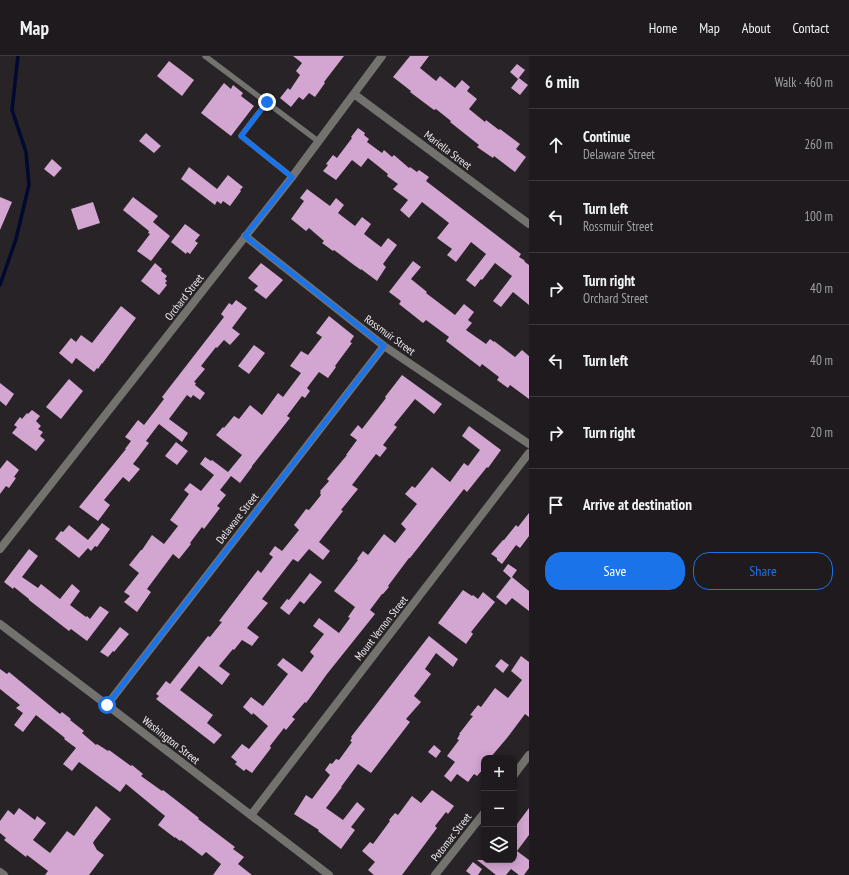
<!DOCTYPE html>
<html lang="en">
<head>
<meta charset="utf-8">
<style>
  body { margin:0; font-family:"PT Sans Narrow",sans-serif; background:#2b272a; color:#f1f3f6 }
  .controls { position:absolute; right:12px; bottom:12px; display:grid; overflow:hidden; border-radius:8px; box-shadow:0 2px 10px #0003 }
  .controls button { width:36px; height:36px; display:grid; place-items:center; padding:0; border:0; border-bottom:1px solid #3c383b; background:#1e1a1d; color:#f1f3f6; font:20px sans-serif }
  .stop { position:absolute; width:12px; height:12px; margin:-9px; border:3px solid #1a73e8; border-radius:50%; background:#fff }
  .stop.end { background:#1a73e8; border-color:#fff; box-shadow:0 1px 4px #0008 }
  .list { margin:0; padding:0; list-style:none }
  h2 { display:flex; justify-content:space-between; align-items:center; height:52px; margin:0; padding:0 16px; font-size:17px }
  h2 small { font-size:13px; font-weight:400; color:#a1a1a4 }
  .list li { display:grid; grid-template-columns:26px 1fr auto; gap:12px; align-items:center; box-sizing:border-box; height:72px; padding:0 16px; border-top:1px solid #3c383b }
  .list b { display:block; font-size:15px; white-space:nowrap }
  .list p { margin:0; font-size:13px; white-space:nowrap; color:#a1a1a4 }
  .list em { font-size:13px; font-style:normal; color:#a1a1a4 }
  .actions { display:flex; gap:8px; padding:12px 16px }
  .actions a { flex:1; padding:9px 0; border:1px solid #1a73e8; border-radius:16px; text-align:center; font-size:14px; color:#1a73e8 }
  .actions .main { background:#1a73e8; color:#fff }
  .icon { flex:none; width:22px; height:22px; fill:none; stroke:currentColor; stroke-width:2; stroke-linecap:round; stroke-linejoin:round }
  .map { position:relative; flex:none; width:529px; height:819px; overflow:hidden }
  header { display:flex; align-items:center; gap:24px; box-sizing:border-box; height:56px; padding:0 20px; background:#1e1a1d; border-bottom:1px solid #3c383b }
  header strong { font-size:19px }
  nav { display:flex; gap:22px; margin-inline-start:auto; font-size:14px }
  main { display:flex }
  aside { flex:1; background:#1e1a1d }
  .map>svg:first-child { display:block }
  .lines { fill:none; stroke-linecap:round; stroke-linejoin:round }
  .stream { stroke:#00092f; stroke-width:3.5 }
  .building { fill:#d3a5d1 }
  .lane { stroke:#73726f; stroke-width:5.5 }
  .street { stroke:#73726f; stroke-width:8 }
  .route { stroke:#1a73e8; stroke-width:5 }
  .labels { text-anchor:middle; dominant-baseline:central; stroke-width:4; stroke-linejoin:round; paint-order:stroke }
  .street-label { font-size:11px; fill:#f1eef0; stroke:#282327 }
</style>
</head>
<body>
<header>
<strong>Map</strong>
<nav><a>Home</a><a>Map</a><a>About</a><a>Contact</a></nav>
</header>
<main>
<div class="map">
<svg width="529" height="819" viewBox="0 0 529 819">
  <rect width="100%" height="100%" fill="#282327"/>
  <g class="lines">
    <path class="stream" d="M0,229l16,-46 13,-54 -3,-33 -14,-42 6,-54"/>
  </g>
  <path class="building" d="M293,0h51l-20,26 1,1 -10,14 -6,-4 -6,7 -4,-3 -8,10 -11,-9 8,-10 2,2 10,-15 -4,-4 6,-8z
    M410,0h19l-9,12 16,13 4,-5 15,12 7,-8 8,7 -3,4 10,8 -8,10 16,13 1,-2 13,10 1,-1 20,15 -4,5 10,8 -11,15 -21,-16 -1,2 -16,-11 2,-2 -29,-23 1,-1 -15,-12 -2,1 -24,-18 1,-1 -18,-14z
    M169,5l25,19 -12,16 -25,-20z
    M517,8l8,6 -7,9 -8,-7z
    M519,22l9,7 -8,10 -9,-7z
    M224,27l7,6 2,-4 10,8 -2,3 13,10 -23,30 -30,-23z
    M358,72l7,5 -1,2 5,4 -2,3 15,11 2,-3 8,7 2,-2 15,13 1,-1 7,5 2,-2 10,7 -3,4 95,73 -2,3 5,3 1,2 4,3v40l-16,-13 -12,15 -8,-6 19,-25 -17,-13 -13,17 -1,-1 -6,8 -9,-7 20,-26 -15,-12 -15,20 -9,-7 5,-6 -15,-11 12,-15 -27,-21 -13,16 -9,-8 8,-10 -15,-11 5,-5 -11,-8 1,-2 -20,-16 -7,9 -9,-7 -16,20 -13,-9 5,-6 -2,-1 7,-9 4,3 15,-20 -1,-1z
    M146,77l15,13 -7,7 -15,-12z
    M52,103l10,9 -8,9 -10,-8z
    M189,111l28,22 11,-14 15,12 -3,3 1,1 -11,15 -7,-5 -2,3 -4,-3 -2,4 -34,-26z
    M307,133l23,17 6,-8 8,7 -6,8 17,13 7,-9 9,7 -7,10 17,13 7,-9 9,7 -14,19 3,3 -9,14 -16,-12v1l-7,-5 -20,-15 -1,1 -11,-8 2,-2 -15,-13 -3,3 -15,-12 13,-18 -4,-3z
    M0,141l12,5 -12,28z
    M133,141l25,19 -5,6 17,14 -19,25 -14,-10 13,-17 -2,-1 1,-2 -26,-21z
    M93,146l7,21 -22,7 -7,-21z
    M185,168l15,11 -5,6 3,2 -8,11 -3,-2 -1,2 -15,-12z
    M413,205l8,6 -10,12 16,13 -1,1 29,22 9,-11 10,8 -6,8 4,3 -6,7 20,14 4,-5 4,3v-1l21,16 7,-7 7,6v43l-19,-14 -2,3 -11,-8 2,-3 -17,-13 -2,3 -34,-26 3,-4 -23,-17 -3,3 -24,-19 2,-3 -12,-9z
    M155,207l7,6 -1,2 6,5 -2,3 2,2 -2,2 2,2 -8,10 -18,-14z
    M261,207l22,17 -17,19 -12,-9 4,-4 -10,-8z
    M236,244l11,8 -15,20 8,6 -10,11 -6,-5 -7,8 -1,-1 -15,19 4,3 -11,13 2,1 -1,2 10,8 -5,7 -7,-5 -2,3 -4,-3 -18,24 19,14 -6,9 -23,-18 -13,17 3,2 -16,21 7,5 -11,13 -6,-5 -19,23 6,5 -12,16 -19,-14 47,-58h-1l6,-8 -6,-4 13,-17 6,5 20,-26 -2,-2 62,-80 -3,-3 8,-11 3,2z
    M121,250l15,12 -34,46v-1l-4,6 -1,-1 -3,4 -18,-14 -4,6 -13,-11 12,-15 5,4 5,-7 11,8z
    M329,260l25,20 -4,6 2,1 -17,23 1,1 -8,11 -9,-6 -12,16 3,3 -5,7 -3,-2 -15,20 3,2 -38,48v1l-12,16 -9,-7 -11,14 6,5 -9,11 3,2 -16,21 -2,-2 -12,16 1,1 -12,15 -6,-5 -26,35 4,3 -14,20 -13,-10 6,-6 -6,-4 15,-19 -10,-8 12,-15h1l10,-15 12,9 14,-18 -8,-6 19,-26 -5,-4 6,-7 11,8 13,-16 -14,-11 5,-7 6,4 1,-1 16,12 14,-17 -26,-20 7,-8 1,1 10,-12 5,3 11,-14 12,10 16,-22 5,4 18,-24 -11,-7 11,-15 7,4 14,-18 -6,-4z
    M254,289l11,8 -16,21 -11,-8z
    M402,319l40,29 -8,10 -19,-15 -21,26 3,2 -14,18 4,3 -7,9 -4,-3 -24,31 6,4 -17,21 2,1 -24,31 11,9 -7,9 -14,-11 -11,13 -5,-3 -31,40 6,4 -21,25 12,9 -7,9 -10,-6 -8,10 -1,-1 -14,17 11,8 -8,11 -23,-19 -19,24 33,25 -6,8 15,12 -8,9 -58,-45 3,-3 -3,-2 10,-13 4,3 38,-48 2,1 12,-15 -3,-1 39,-51 3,3 12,-16 -4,-3 6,-8 7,5 17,-21 -5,-5 12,-16 3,1 12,-15 -1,-2 1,-1 -1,-1 9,-10 -2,-2 20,-24h-1l11,-15 -7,-5 8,-10 4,4 24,-31 -1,-1z
    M69,323l14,12 -22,28 -15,-12z
    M0,327l14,11 -8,12 -6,-5z
    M32,354l8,6 -4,5 5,5 -3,3 5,3 -3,4 5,4 -9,11 -24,-18 5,-6 -3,-2 6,-8 2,2 5,-6 1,1z
    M469,370l32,24 -13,18 -1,-1 -20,25 -3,-3 -54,69h-1l-21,28 1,1 -6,7h-1l-12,16 5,4 -48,60 -15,21 -6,8 -1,-1 -13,15 3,2 -9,11 -2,-2 -14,18 1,2 -19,25 -6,-4 -2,2 -9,-7 2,-2 -6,-5 11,-13 7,5 19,-23 -15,-13 -1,2 -9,-8 8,-10 12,9 25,-32 -11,-9 6,-7 19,14 12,-16 -4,-4 14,-18 -11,-8 6,-8 20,15 11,-15 -2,-1 7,-10 -21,-16 24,-31 -1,-1 6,-8 5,4 16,-21 11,9 11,-14 -5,-5 16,-20 -12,-10 7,-8 3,2 17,-21 18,15 14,-19 4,3 12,-16 -18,-14z
    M176,386l12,9 -11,14 -12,-9z
    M7,404l12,10 -5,7 2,1 -7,10 -3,-2 -6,8v-25z
    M529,457v23l-9,12 -4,-3 -14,19 -5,-4v-2l-6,-4 12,-14h1l12,-15 2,2z
    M102,467l8,6 -13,18 -2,-1 -4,5 -3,-3 -9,10 -24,-19 6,-8 2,1 6,-7 19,15z
    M29,493l9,7 -16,21 16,11 3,-4 19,15 12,-15 8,7 -10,14 16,12 1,-1 3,3 10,-13 9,6 -22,29 -16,-12 -2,2 -40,-31v-1l-15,-12 -1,2 -9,-7z
    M508,508l9,6 -5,7 17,14v20l-17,-13 -6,7 -10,-8 15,-19 -8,-7z
    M310,517l12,9 -18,22 -4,-3 -11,14 -9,-7 7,-9 2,1z
    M463,534l9,6 1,-1 5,4 5,-7 12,10 -24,30 2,2 -7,10 -28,-21z
    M120,571l9,7 -15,18 -1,-1 -5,6 -8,-5z
    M429,580l29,23 -5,8 -17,-14 -11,16 6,5 -17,22 7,6 -15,17 4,3 -39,51 -13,-9 -17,23h1l-16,21 17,12 14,-18 8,7 -14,18 4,3 -14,19 -23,-18 1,-1 -25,-16 12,-19 6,4 18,-24 -5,-5 5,-7 2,1 4,-5 3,1 13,-18 -2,-1 2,-3 -1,-1z
    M521,600l8,6v55l-4,-3 -18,24 -17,20h-6v7l-1,2 1,1 -7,8 -3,-2 -6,8 -11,-8 -6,8 -7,-6 11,-14 -8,-6 12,-16 -2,-1 3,-5h-1l14,-18 -3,-1 8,-10 3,2 14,-19 13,10 14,-18 -11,-9z
    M501,603l8,6 -6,8 -8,-7z
    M0,613l7,5 2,-2 51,42 2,-2 9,7 -1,1 14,11 -2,2 14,12 1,-1 11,7 1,-1 22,16 1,-1 11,9 -2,2 21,15 1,-1 36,28 -1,1 37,28 -2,2 11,8 -6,7 14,11h-39l8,-11 -15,-12 -4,4 -21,-16 -1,1 -5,-4v1l-17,-13 7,-9 -39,-32 -6,8 -41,-30 -7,9 -9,-7 13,-16 -12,-9 1,-1 -29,-23 -13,17 -9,-7 9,-12 -7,-5 4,-3 -20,-16z
    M434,689l7,6 -5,7 -8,-6z
    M432,734l22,16 -6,8 -2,-2 -11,14 2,2 -35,47h-28l-6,-5 7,-8 -13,-11 8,-9 3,2 17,-23 -1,-1 6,-7 3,2 14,-19 9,7z
    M96,750l15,13 -17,22 -1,2 4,7 7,5 -15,20h-44l3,-4 -21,-16 -1,2 -22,-17 2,-2 -6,-5v-12l8,-11 6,5 5,-7 16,12 2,-4 9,7 -13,17 17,13 17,-22 7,5z
    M529,752v27l-12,16 12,9v8l-5,7h-5l-8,-6 -5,6h-10l-19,-15h37v-32z
    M473,806l9,7 -4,6h-7l-5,-4z"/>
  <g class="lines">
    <path class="lane" d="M205,0l113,85
      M267,46l-26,34 51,41"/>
    <path class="street" d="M354,38l175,130
      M245,180l139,110 145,98
      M0,493l292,-372 90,-121
      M0,568l107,81 222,170
      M107,649l277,-359
      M514,719l15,-20
      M251,759l278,-362
      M0,816l4,3
      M435,819l49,-62"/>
  </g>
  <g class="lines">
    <path class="route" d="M107,649l277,-359 -139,-110 47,-59 -51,-41 26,-34"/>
  </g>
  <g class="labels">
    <g class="street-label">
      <text transform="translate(448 94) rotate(37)">Mariella Street</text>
      <text transform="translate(184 241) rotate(-52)">Orchard Street</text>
      <text transform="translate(390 279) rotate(36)">Rossmuir Street</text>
      <text transform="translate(237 462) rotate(-52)">Delaware Street</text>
      <text transform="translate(381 572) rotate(-52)">Mount Vernon Street</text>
      <text transform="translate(171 684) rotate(38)">Washington Street</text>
      <text transform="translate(451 781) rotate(-52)">Potomac Street</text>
    </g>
  </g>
</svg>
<div class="controls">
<button>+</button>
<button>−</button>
<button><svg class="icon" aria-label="layers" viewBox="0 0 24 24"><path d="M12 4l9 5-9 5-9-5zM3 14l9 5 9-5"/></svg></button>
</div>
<div class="stop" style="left:107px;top:649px"></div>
<div class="stop end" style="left:267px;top:46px"></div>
</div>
<aside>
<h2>6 min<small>Walk · 460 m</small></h2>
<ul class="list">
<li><svg class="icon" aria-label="ahead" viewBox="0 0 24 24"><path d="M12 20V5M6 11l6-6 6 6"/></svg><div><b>Continue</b><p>Delaware Street</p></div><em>260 m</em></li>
<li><svg class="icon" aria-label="left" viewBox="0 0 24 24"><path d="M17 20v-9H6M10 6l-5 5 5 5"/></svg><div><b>Turn left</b><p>Rossmuir Street</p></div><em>100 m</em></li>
<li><svg class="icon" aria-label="right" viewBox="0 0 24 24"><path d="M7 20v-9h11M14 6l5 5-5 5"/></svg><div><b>Turn right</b><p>Orchard Street</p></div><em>40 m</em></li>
<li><svg class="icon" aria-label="left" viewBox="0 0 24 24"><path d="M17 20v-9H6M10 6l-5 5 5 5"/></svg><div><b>Turn left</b></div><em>40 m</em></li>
<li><svg class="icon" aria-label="right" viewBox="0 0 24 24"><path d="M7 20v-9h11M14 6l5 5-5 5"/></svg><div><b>Turn right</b></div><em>20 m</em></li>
<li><svg class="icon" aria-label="arrive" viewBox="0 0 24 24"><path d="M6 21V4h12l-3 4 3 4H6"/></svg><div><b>Arrive at destination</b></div></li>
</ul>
<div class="actions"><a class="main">Save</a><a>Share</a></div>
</aside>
</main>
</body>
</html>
